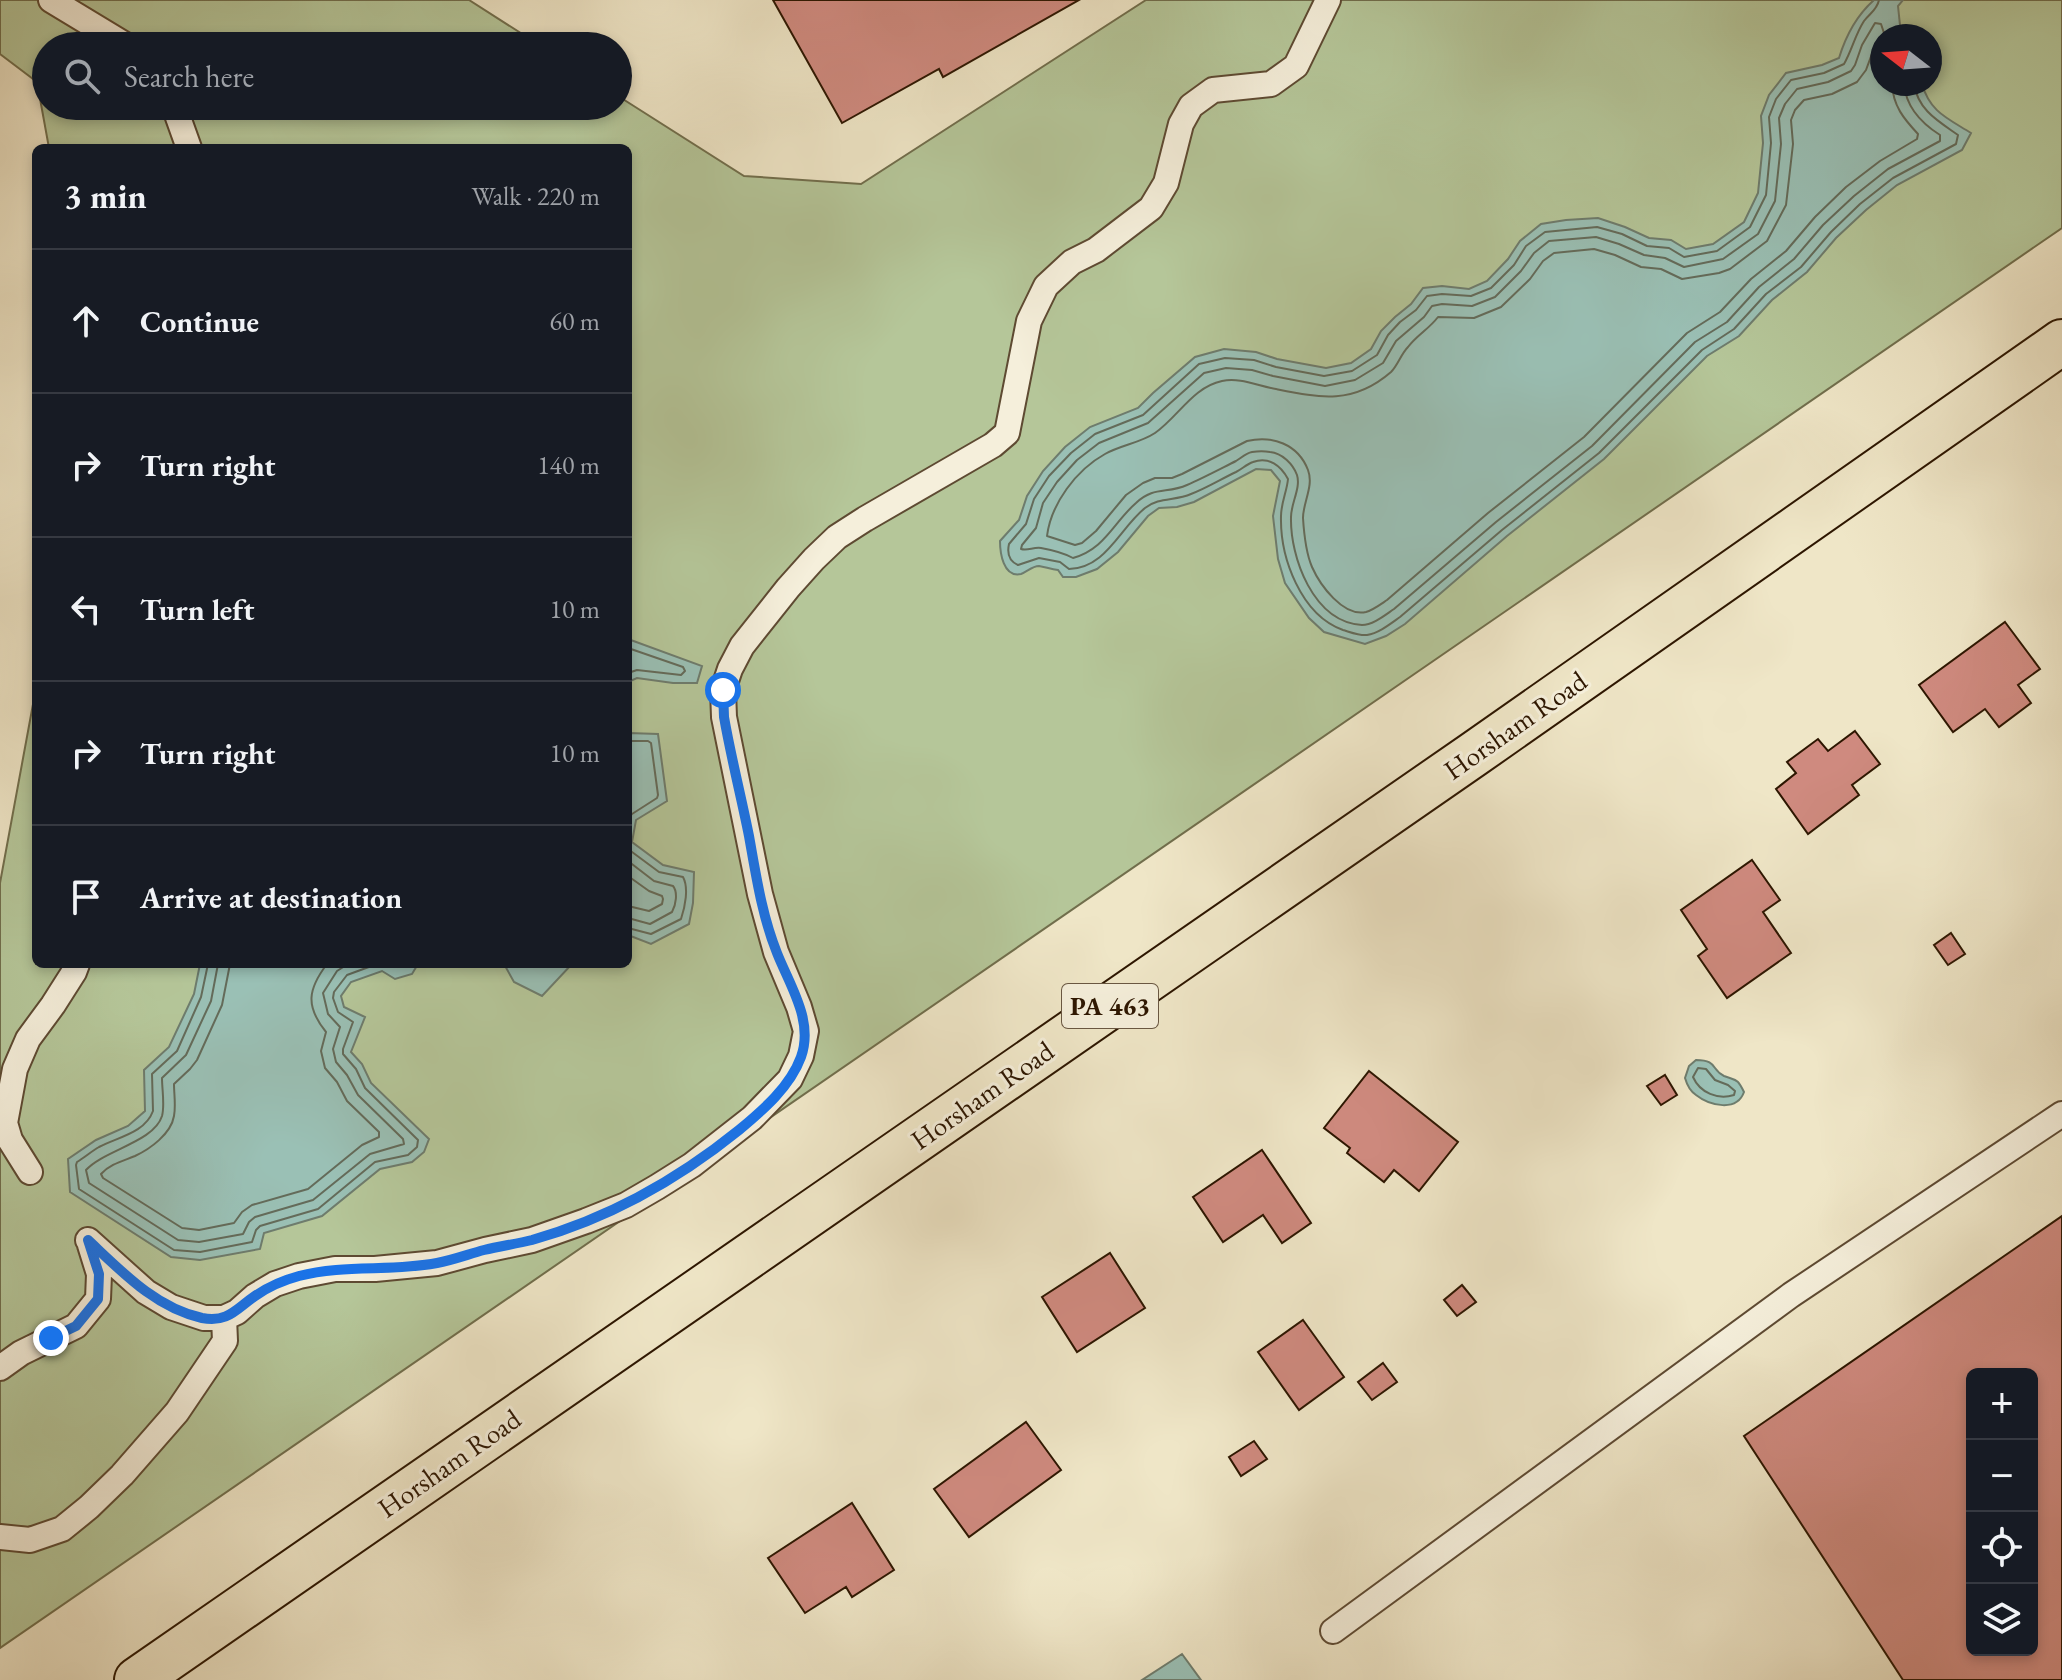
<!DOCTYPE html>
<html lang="en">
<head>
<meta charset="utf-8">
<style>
  body { margin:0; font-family:"EB Garamond",serif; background:#242831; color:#f1f3f6 }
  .controls { position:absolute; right:24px; bottom:24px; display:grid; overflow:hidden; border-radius:12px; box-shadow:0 4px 12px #0003 }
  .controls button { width:72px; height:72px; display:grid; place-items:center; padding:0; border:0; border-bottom:2px solid #363941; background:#171b24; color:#f1f3f6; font:40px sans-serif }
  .compass { position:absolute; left:1870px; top:24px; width:72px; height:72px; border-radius:50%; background:#171b24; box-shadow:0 4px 12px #0003; rotate:287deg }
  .stop { position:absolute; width:24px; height:24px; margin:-18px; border:6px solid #1a73e8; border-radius:50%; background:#fff }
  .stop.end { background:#1a73e8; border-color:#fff; box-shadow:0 2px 8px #0008 }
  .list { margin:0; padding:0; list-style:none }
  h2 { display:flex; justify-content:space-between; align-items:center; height:104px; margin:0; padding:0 32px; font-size:34px }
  h2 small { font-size:26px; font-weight:400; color:#9ea1a6 }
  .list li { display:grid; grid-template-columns:52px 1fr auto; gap:24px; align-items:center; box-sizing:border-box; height:144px; padding:0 32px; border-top:2px solid #363941 }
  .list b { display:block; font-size:30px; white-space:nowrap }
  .list em { font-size:26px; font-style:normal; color:#9ea1a6 }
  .icon { flex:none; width:44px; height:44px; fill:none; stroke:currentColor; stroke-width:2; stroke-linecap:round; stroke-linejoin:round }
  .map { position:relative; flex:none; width:2062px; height:1680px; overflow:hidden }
  .search { position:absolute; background:#171b24; box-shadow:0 4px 12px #0003; left:32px; top:32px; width:600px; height:88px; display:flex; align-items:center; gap:20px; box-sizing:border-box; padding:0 28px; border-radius:44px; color:#9ea1a6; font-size:30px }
  .panel { position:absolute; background:#171b24; box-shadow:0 4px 12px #0003; left:32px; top:144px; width:600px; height:824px; border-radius:12px }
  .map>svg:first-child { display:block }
  .green { fill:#b5c699; stroke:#716e4c; stroke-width:2; fill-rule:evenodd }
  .water { fill:#9ac0b5; stroke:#6e7c6d; stroke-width:2 }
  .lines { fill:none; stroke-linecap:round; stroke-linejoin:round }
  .shore { stroke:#646b5a; stroke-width:2 }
  .building { fill:#cf8a7f; stroke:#2d1600; stroke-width:2; fill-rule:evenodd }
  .lane-casing { stroke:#5e4a32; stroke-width:28 }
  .primary-casing { stroke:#2d1600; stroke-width:48 }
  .lane { stroke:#f5efdb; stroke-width:24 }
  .primary { stroke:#efe6c7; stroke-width:44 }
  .route { stroke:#1a73e8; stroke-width:10 }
  .labels { text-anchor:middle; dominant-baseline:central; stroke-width:6; stroke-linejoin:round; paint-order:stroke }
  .shield { fill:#f5efdb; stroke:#695742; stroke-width:2 }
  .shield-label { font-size:26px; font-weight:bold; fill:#2d1600 }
  .street-label { font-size:28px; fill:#2d1600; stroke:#f5efdb }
</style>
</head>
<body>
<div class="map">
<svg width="2062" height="1680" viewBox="0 0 2062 1680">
  <rect width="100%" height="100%" fill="#efe6c7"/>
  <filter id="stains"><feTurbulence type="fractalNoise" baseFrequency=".0025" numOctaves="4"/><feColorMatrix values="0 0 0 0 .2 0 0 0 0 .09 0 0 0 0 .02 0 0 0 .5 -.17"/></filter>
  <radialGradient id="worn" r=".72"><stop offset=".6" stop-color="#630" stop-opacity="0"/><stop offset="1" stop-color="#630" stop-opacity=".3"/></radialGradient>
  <path class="green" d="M0,0h469l72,46h-495v60h572v-10l126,80 117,8 285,-184h916v228l-2062,1420v-765l36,-195v276h592v-816h-579l-12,-66 -37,-28zM1882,36h48v48h-48z"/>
  <path class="water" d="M1874,0h29l-5,6 2,19 5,11h-23v48h40c8,28 25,34 49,49l-9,17 -65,35 -31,25 -30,28 -29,34 -35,28 -33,36 -32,20 -103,103 -97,77 -102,88 -19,12 -21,8 -41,-12 -15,-14 -24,-35 -7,-24 -5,-43 7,-35 -9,-11 -15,-1 -62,33 -17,5 -18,1 -11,8 -30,36 -21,17 -21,8h-13l-5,-7c-7,-1 -13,-3 -19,-4 -7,0 -12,6 -18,8 -18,4 -21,-22 -21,-33l19,-21 8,-24 16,-25 22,-24 25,-20 48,-19 15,-15 42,-36 29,-8 32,3 21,7 49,9 25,-5 20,-14 10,-18 14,-14 16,-13 12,-16 19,-2 27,3 18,-8 21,-22 12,-18 21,-17 25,-4 32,-2 27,9 24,11 22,2 15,9 27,-5 31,-22 14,-29 5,-50 -2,-27 8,-21 17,-22 36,-8 17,-7c7,-23 17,-42 35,-58z
    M628,639l74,27 -5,17h-24l-36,-5 -9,4z
    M628,733l30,1 9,67 -31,19 -4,22 31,23 31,7 -1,31 -4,21 -38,20 -23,-9z
    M200,964h218l-6,10 -17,5 -13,-8 -31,11 -10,14 3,11 21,10 -14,35 11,12 9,19 58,56 -5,13 -12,10 -32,7 -58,47 -58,17 -4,16 -60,11 -29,-3 -101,-65 -2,-33 28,-19 32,-14 17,-15 -1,-41 25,-23 25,-53z
    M504,964h68l-30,32 -28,-14z
    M1696,1060c22,0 15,10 28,16 13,5 13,2 20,16 -7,20 -34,14 -48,3 -6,-4 -9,-10 -11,-17l4,-12z
    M1182,1654l19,26h-59z"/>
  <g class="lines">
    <path class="shore" d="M1879,0c-2,10 -9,13 -15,21 -9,14 -12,29 -20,43l-20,9 -33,7 -15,19 -7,18 2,26 -5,52 -16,32 -33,24 -33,6 -15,-9 -22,-2 -25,-12 -25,-7 -52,5 -19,14 -12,19 -23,23 -20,8 -29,-2 -15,2 -11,14 -16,12 -12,13 -11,20 -25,16 -28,5 -48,-9 -22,-7 -29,-2 -26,6 -56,51 -48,19 -24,19 -22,23 -15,23 -8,25 -17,20c-2,9 0,17 9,21l21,-7 21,4 9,7c37,-1 50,-40 76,-61 14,-11 30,-7 46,-14 16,-6 30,-15 45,-22 6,-3 11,-8 17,-10 16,-6 28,4 35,17 -1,12 -7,24 -7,37 -1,42 20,99 62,114 7,2 17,6 24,5 12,-2 23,-11 33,-18l102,-87 97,-77 103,-103 32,-21 32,-35 35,-27 30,-35 29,-28 33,-26 63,-34 2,-9c-20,-14 -40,-25 -44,-51
      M1885,36l-4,-12 -6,-1 -13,22 -7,20 -4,6 -23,11 -31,7 -12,15 -6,14 2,26 -6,57 -17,33 -35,25 -39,8 -19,-9 -21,-3 -25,-11 -23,-7 -47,4 -15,12 -13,18 -26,26 -23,9 -30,-2 -10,2 -8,11 -28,24 -13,22 -28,17 -30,6 -52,-10 -21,-6 -26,-2 -22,5 -56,50 -49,20 -22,17 -20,22 -14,21 -7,25 -14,17 -1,4c7,2 12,-2 20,-1 11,2 23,5 32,10 32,-9 40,-35 63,-55 18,-17 31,-9 51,-18 16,-7 33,-16 49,-24 5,-3 10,-8 16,-9 6,-1 13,-1 18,0 12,1 23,12 27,23 4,13 -6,28 -6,42 -1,40 22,105 71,108 11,0 23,-10 32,-16l102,-87 96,-76 103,-104 32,-20 32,-35 35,-28 29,-34 31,-29 34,-27 52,-28v-6c-19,-12 -34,-28 -36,-51
      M1882,55l-5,-5 -4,1 -7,19 -9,12 -25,12 -28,6 -9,10 -4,10 2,24 -7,61 -19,36 -37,28 -11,4 -37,6 -21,-10 -20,-2 -26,-12 -21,-6 -40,4 -11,8 -13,18 -29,28 -27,11 -36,-1c-9,12 -21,18 -30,30 -7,7 -10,18 -17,25 -38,33 -71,26 -115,17 -18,-3 -36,-12 -54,-8 -29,6 -44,36 -67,52 -15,10 -34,12 -50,21 -29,16 -54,50 -58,82l28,9 7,-2 14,-12 30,-36 17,-12 12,-5h17l10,-4 65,-33c25,-6 51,3 61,29 6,16 -5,32 -5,48 1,16 3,35 9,49 8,18 31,50 54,45 7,-2 15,-8 21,-12l101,-87 96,-76 103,-104 33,-21 31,-33 35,-28 29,-34 31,-30 34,-26 37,-22 1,-5c-14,-15 -25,-28 -26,-50
      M628,648l55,19 2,4 -4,4 -44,-5 -9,3
      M628,741h20l3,2 7,52 -1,3 -25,16 -4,5
      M628,849l31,23 24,5c6,11 2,30 -2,42l-30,15 -23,-6
      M628,861l26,20 19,5c5,6 3,19 -1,26l-22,12 -22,-6
      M628,876l21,15 13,5 1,3 -1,5 -13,7 -21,-5
      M208,964l-7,33 -24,54 -25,23 1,37c-8,22 -35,26 -54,36 -7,4 -14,10 -22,15l-1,3 3,24 95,61 26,2 52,-10 4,-12 4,-4 58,-17 57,-47 33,-7 9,-8 1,-7 -53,-52 -9,-19 -13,-15v-5l10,-27 -15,-10 -5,-14 1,-6 13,-17 30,-11
      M218,964l-7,37 -25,54 -24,23c0,12 3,27 0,38 -8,26 -58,34 -76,54l3,13 89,57 21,2 44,-8 6,-12 6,-5 58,-17 57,-46 34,-10 -1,-5 -45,-44 -11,-20 -11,-13 -3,-13 7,-22 -12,-13 -5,-21 14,-22 11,-7
      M230,964l-8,41 -25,55 -7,9 -16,15c0,10 2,22 0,32 -3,18 -24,33 -39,40 -12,5 -25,8 -34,18l2,4 79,50 17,2 35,-7 8,-11 10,-7 56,-16 54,-44 17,-8v-5l-32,-31 -10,-19 -12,-14 -4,-17 5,-19c-21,-26 -18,-43 1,-68
      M1698,1068l8,1 9,11 13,5 7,6 -1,4c-16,5 -34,-2 -41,-18z"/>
  </g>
  <path class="building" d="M773,0h306l-136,77 -4,-8 -97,54z
    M2005,622l35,47 -22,16 13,18 -32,24 -14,-18 -32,23 -34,-47z
    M1855,731l25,33 -28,21 7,10 -51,39 -32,-45 20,-16 -9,-11 31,-23 10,12z
    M1752,860l28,40 -17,12 28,41 -64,45 -29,-42 9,-7 -26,-39z
    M1951,933l14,21 -17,11 -14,-20z
    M1369,1071l89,71 -39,49 -25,-21 -10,12 -37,-29 3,-5 -26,-20z
    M1665,1075l12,20 -16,10 -14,-19z
    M1262,1150l49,73 -29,20 -19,-28 -40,27 -30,-45z
    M2062,1216v464h-159l-159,-244zM1972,1374h60v276h-60z
    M1110,1253l35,55 -68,44 -35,-55z
    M1462,1285l14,17 -19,14 -13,-16z
    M1303,1320l41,57 -45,33 -41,-58z
    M1383,1363l14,19 -25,18 -14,-18z
    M1026,1422l35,48 -92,67 -35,-48z
    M1254,1441l13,18 -26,17 -12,-19z
    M852,1503l42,67 -42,27 -6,-10 -41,26 -37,-55z"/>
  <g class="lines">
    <g class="lane-casing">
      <path id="lane" d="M51,0l76,46
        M174,106l15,42
        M30,1172l-20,-32 -5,-17 10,-54 13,-30 25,-34 21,-33 3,-8
        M88,1240l58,52 25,15 33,11h20l13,-6 18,-16 20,-12 24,-8 36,-7h40l62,-6 48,-13 47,-10 54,-19 40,-16 31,-18 35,-22 60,-47 38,-39 11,-23 5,-25 -7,-24 -23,-55 -16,-58 -36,-177 -1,-27 7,-21 12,-23 46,-58 26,-29 23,-22 28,-18 128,-74 14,-12 22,-112 17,-35 26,-24 24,-12 55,-42 15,-25 15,-59 10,-18 22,-16 58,-6 25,-18 32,-66
        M0,1368l21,-15 55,-27 22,-27 1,-25 -9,-29
        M0,1537l30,3 32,-11 27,-22 33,-32 55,-63 48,-71 -1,-23
        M1333,1631l458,-336 271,-181"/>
    </g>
    <g class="primary-casing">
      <path id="primary" d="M137,1680l1337,-926 588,-412"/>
    </g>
    <use href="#lane" class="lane"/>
    <use href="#primary" class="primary"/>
  </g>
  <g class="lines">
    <path class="route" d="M51,1338l25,-12 22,-27 1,-25 -11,-34c34,32 68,68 114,78 26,5 34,-9 53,-22 13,-9 29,-16 44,-20 45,-12 93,-4 138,-13 16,-3 32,-9 47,-13 16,-4 32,-6 48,-10 78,-22 144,-59 207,-110 24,-20 51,-43 62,-73 13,-36 -11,-71 -24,-104 -15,-37 -21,-78 -28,-117 -8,-40 -18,-79 -25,-119l-1,-27"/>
  </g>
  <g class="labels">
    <rect class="shield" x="1062" y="984" width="96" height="44" rx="6"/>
    <g class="shield-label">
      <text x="1110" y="1006">PA 463</text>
    </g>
    <g class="street-label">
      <text transform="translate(1515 725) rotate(-35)">Horsham Road</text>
      <text transform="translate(982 1095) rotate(-35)">Horsham Road</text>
      <text transform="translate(449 1463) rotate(-35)">Horsham Road</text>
    </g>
  </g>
  <rect width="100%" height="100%" filter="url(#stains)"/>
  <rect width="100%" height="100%" fill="url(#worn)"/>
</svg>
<div class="controls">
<button>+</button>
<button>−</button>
<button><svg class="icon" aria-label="locate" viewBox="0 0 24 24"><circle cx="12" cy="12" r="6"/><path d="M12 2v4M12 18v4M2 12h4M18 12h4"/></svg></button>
<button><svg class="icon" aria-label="layers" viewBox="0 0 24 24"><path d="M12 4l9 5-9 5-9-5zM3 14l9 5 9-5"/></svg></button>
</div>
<svg class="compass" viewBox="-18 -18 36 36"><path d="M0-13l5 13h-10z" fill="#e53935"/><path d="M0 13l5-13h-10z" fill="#9ea1a6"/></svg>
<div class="stop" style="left:723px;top:690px"></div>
<div class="stop end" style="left:51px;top:1338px"></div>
<div class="search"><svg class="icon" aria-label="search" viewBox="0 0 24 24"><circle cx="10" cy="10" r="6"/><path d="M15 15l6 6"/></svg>Search here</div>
<section class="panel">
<h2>3 min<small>Walk · 220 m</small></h2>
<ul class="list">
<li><svg class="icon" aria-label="ahead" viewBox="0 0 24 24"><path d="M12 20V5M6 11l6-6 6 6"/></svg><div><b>Continue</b></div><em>60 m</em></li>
<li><svg class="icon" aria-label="right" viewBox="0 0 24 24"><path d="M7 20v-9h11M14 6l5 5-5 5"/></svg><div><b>Turn right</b></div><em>140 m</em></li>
<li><svg class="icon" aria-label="left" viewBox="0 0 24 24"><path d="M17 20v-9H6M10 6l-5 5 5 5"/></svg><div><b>Turn left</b></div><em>10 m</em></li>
<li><svg class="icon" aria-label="right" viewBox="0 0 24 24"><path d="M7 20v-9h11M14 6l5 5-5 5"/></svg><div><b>Turn right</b></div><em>10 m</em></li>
<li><svg class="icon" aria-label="arrive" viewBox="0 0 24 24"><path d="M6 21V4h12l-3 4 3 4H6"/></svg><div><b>Arrive at destination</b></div></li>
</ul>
</section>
</div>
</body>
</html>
